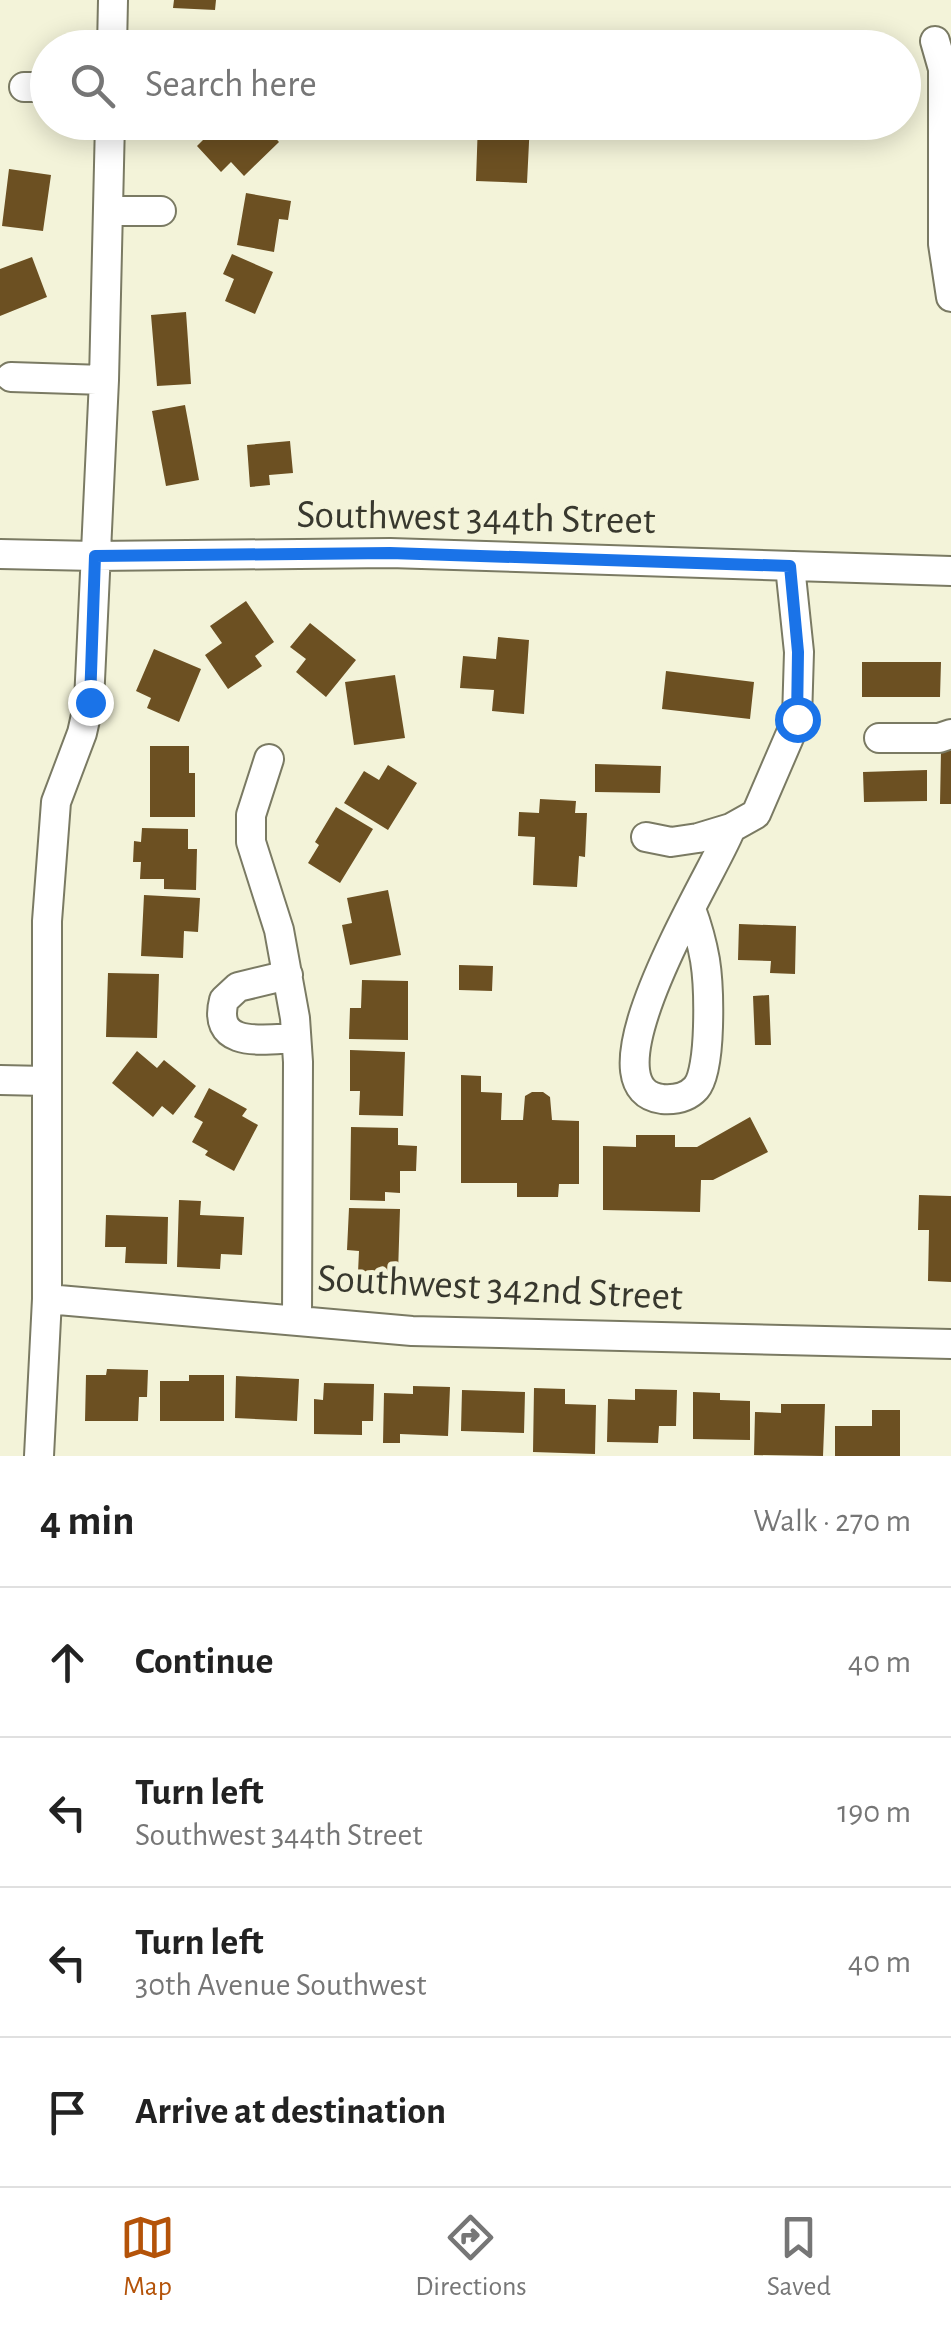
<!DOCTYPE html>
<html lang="en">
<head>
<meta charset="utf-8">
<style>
  body { margin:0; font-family:"Alegreya Sans",sans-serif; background:#f2f2f2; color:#222 }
  .stop { position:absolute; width:30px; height:30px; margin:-22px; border:8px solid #1a73e8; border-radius:50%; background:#fff }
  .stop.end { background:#1a73e8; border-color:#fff; box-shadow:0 2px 10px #0008 }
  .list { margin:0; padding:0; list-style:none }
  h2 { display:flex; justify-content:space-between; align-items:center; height:130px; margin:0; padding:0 40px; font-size:42px }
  h2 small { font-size:32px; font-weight:400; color:#767676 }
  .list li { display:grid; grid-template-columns:65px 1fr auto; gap:30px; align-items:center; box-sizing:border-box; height:150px; padding:0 40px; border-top:2px solid #e0e0e0 }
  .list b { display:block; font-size:38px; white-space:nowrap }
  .list p { margin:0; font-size:32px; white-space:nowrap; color:#767676 }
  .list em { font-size:32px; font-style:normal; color:#767676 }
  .icon { flex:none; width:55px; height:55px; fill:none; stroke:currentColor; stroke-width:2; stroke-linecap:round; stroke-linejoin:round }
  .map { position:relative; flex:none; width:951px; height:1456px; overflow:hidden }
  .search { position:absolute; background:#fff; box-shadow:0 5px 25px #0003; left:30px; right:30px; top:30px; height:110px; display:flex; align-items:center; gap:25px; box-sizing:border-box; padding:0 35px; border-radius:55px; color:#767676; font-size:38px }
  .sheet { height:730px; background:#fff }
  nav { display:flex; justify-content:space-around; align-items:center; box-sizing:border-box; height:140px; border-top:2px solid #e0e0e0; background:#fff; font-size:28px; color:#767676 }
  nav a { display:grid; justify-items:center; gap:5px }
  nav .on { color:#b45309 }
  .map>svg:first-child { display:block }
  .building { fill:#6c5022 }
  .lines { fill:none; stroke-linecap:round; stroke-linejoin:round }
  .minor-casing { stroke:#7a7a63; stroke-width:32 }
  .minor { stroke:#fff; stroke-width:28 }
  .route { stroke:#1a73e8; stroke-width:12 }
  .labels { text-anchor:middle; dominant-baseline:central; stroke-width:10; stroke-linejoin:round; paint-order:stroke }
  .street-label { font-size:40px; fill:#38382e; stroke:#f3f3d9 }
</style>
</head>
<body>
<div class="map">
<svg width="951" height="1456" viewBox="0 0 951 1456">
  <rect width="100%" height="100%" fill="#f3f3d9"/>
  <path class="building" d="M174,0h42l-1,10 -42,-2z
    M221,122h40l18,20 -35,34 -13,-14 -10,10 -24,-26z
    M478,122h52l-3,61 -51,-2z
    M9,169l42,6 -8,56 -41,-5z
    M246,193l45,8 -3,19 -9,-1 -5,33 -37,-7z
    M232,254l41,18 -18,42 -30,-13 9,-22 -11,-5z
    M32,257l15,40 -47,19v-47z
    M186,312l5,72 -34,2 -6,-71z
    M185,405l14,75 -33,6 -14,-75z
    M290,441l3,32 -24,2 1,10 -20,2 -3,-42z
    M246,601l28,41 -19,14 7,10 -34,23 -23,-34 17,-12 -12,-17z
    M310,623l46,37 -30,37 -30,-25 10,-13 -16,-12z
    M498,637l31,3 -5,74 -32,-3 2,-21 -34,-2 3,-32 33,3z
    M154,649l47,20 -22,53 -32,-14 4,-10 -15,-7z
    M862,662h79l-1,35h-78z
    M666,671l88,11 -4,37 -88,-10z
    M395,675l10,63 -51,7 -9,-63z
    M150,746h39v27h6v44h-45z
    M941,751h10v53h-11z
    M595,764l66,2 -1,27 -65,-1z
    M388,765l29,18 -29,47 -44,-27 20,-32 15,9z
    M927,770v31l-63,1 -1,-30z
    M540,799l36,2 -1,12h12l-2,44 -6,-1 -2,31 -44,-2 2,-48 -17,-1 1,-24 20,1z
    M336,807l37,22 -33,54 -32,-20 11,-18 -4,-3z
    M142,828l46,1v20h9l-1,41 -32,-1v-10h-24l1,-17h-8l1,-21 7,1z
    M388,890l13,65 -51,10 -8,-40 10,-2 -5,-25z
    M144,895l56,3 -2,34 -14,-1 -1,27 -42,-2z
    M739,924l57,2 -1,48 -25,-1 1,-12 -33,-1z
    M459,965l34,1 -1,25 -33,-1z
    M108,973l51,1 -2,64 -51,-1z
    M362,980l46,1v59l-59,-1 1,-31h11z
    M769,995l2,50h-16l-2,-49z
    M350,1050l55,2 -2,64 -44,-1 1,-24h-10z
    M137,1051l20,17 7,-8 32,26 -23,29 -11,-9 -9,11 -41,-34z
    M461,1075l20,1v16l21,1 -1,27h22l2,-24 7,-4h11l7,5 2,23 27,1v63h-20l-1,13h-41v-14h-56z
    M209,1088l38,21 -5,7 16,9 -24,46 -29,-16 3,-4 -16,-9 11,-20 -9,-5z
    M750,1117l18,35 -55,28h-12l-1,32 -97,-2v-64l33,1v-12h39v12h22z
    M351,1127l47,1v17l19,1 -1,25h-16v22l-15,-1v9l-35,-1z
    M919,1195l32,1v86l-23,-1 1,-51h-11z
    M179,1200l22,1 -1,14 44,2 -2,38 -21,-1 -1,15 -43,-2z
    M349,1208l51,1 -2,65 -40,-1 1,-22 -12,-1z
    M106,1215l62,2 -1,47 -42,-1 1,-16h-21z
    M107,1369l41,1 -1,27h-8l-1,24h-53l1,-46h20z
    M189,1375h35v46h-64v-40h29z
    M236,1376l63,3 -2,42 -62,-3z
    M324,1383l50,1 -1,37h-11v14l-48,-1v-35l9,1z
    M413,1386l37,1 -2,49 -48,-2v9h-17l1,-50 29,1z
    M534,1388l31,1v15l31,1 -1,49 -62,-2z
    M635,1389l42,1 -1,36h-17l-1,17 -51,-1 1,-43 27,1z
    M462,1390l63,2 -1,41 -63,-2z
    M693,1392l27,1v7l30,1v39l-57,-1z
    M781,1404h44l-2,52 -69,-1 1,-43 26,1z
    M872,1410h28v46h-65v-30h37z"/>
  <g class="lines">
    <g class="minor-casing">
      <path id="minor" d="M935,41l8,28v175l8,53
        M112,48l1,-48
        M24,87h24
        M109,211h52
        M11,377l93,3
        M0,554l95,2 295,-3 561,18
        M879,738h60l12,-4
        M269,759l-18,56v27l28,88 16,88 3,44 -1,257
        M646,837l25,5 27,-4 33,-10 25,-14 41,-95 2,-67 -9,-86
        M691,909c6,16 11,34 14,51 4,25 7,110 -9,128 -9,10 -21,12 -34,11 -86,-11 57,-235 69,-271
        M288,975l-50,12 -14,13c-13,50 42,39 72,38
        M0,1080l46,1
        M47,1299l365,32 539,13
        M39,1456l8,-157v-378l9,-119 26,-69 7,-31 15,-322 6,-258"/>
    </g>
    <use href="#minor" class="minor"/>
  </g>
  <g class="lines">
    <path class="route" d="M90,702l5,-146 295,-3 400,13 8,86 -1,67"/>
  </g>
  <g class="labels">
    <g class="street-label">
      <text transform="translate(476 518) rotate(1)">Southwest 344th Street</text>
      <text transform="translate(500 1288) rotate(3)">Southwest 342nd Street</text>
    </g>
  </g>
</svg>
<div class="stop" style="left:797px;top:719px"></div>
<div class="stop end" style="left:90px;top:702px"></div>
<div class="search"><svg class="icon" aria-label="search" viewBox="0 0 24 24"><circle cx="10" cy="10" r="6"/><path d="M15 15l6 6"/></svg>Search here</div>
</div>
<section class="sheet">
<h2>4 min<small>Walk · 270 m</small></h2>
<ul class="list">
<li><svg class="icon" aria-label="ahead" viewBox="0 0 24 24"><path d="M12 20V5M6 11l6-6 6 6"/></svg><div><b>Continue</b></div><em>40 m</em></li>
<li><svg class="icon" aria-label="left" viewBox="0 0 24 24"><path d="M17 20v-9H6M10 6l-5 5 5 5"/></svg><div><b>Turn left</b><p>Southwest 344th Street</p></div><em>190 m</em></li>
<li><svg class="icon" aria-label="left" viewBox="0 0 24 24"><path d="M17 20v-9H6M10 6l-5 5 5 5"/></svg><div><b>Turn left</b><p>30th Avenue Southwest</p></div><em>40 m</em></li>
<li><svg class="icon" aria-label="arrive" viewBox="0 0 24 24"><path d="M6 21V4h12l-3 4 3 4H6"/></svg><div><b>Arrive at destination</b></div></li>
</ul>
</section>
<nav>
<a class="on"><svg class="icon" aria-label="map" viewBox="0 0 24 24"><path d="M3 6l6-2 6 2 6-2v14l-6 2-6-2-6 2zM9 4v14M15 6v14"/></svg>Map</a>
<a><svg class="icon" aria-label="directions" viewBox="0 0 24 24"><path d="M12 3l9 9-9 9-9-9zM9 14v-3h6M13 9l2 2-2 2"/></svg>Directions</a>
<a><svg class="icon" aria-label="saved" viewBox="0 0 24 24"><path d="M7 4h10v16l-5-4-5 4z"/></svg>Saved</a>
</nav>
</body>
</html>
